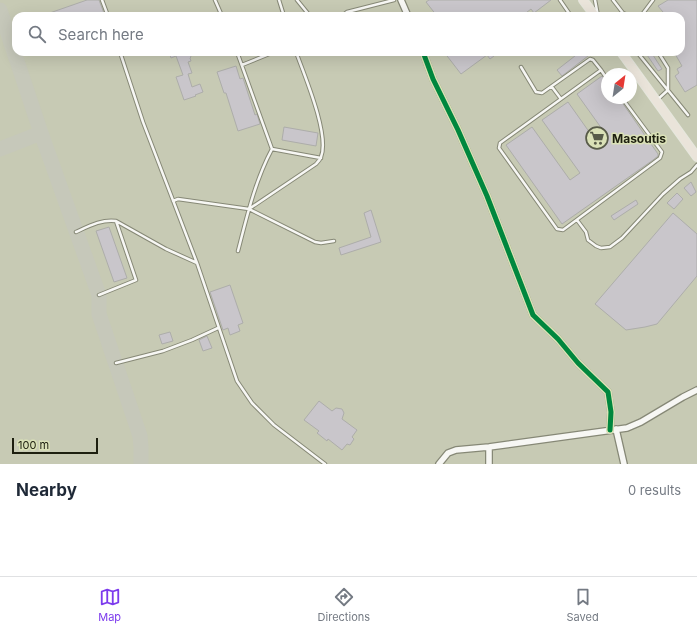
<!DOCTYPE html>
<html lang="en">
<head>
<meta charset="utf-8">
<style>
  body { margin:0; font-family:Inter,sans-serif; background:#f2f2f3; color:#1f2937 }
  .compass { position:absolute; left:601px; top:68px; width:36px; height:36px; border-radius:50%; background:#fff; box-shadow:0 4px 16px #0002; rotate:30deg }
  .scale { position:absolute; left:12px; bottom:10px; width:86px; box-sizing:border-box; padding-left:4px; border:2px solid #1d1f0f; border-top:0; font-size:11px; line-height:14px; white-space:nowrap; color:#1d1f0f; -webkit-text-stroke:3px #dae1b7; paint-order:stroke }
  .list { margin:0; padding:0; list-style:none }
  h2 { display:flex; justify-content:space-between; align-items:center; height:52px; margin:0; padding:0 16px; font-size:17px }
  h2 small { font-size:13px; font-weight:400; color:#747a83 }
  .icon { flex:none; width:22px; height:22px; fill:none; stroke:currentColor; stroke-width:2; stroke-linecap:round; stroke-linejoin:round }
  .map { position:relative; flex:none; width:697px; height:464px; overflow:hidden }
  .search { position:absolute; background:#fff; box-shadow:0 4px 16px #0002; left:12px; right:12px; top:12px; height:44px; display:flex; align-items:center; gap:10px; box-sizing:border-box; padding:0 14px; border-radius:12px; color:#747a83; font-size:15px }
  .sheet { height:112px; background:#fff }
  nav { display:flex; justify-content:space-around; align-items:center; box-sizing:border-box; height:56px; border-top:1px solid #e0e1e3; background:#fff; font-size:11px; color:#747a83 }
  nav a { display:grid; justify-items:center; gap:2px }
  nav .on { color:#7c3aed }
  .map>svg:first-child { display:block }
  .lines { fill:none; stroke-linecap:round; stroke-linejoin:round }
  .taxiway { stroke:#c6c8ba; stroke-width:15 }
  .building { fill:#c9c6cb; stroke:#adadaa }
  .lane-casing { stroke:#868876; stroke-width:4.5 }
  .street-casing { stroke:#868876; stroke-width:8 }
  .primary-casing { stroke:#e6e7dd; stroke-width:10 }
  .lane { stroke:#f7f7f4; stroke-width:2.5 }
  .street { stroke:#f7f7f4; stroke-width:5.5 }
  .primary { stroke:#eae4da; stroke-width:8 }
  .cycleway-casing { stroke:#dae1b7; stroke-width:8 }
  .cycleway { stroke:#00873e; stroke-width:5 }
  .labels { text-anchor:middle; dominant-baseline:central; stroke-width:3; stroke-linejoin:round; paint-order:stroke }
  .poi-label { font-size:12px; font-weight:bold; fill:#1d1f0f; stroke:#dae1b7; text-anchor:start }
</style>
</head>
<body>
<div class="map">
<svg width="697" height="464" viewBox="0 0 697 464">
  <rect width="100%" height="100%" fill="#c7cab4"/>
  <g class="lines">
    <path class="taxiway" d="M0,10l41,123 58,162v19l41,122 1,11v17
      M0,149l41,-16h-3"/>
  </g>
  <path class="building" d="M87,0h12l6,16h-64z
    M429,0h122l-17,13 -3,-4 -9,7h-85l-11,-14z
    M668,0h29v85l-12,7 -10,-16 4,-3 -2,-4 5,-3 -8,-14h7v-36h-24l6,-4 -5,-6z
    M169,52h20l2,5 -1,1 1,3 -3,1 4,11 -4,1 4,13 8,-3 3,8 -8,3 1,1 -12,4 -8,-23 7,-2 -7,-19 -5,2z
    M444,52h48l2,4 -4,3 -3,-4 -26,19z
    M580,52h5l3,4 -26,20 -5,-6z
    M645,52h6l11,17 -4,2z
    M236,66l4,13 3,-1 12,37 2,-1 3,10 -22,7 -12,-38h-2l-7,-21z
    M602,76l5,6v16h12l39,56v2l-5,4 -91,64 -56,-79 26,-18 38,53 10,-7 -38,-53 26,-18 29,41 10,-7 -30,-42z
    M284,127l34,6 -2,13 -34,-6z
    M691,182l5,10 -5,4 -7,-8z
    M677,193l6,6 -9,10 -7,-6z
    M636,200l2,4 -24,16 -3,-4z
    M371,210l10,32 -40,13 -2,-7 32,-11 -7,-24z
    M673,213l24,21v42l-40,48 -12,3 -19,3 -31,-26z
    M109,227l18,51 -13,4 -18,-51z
    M230,285l13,38 -5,2 2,6 -10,4 -2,-7 -5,2 -13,-38z
    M170,332l3,9 -11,3 -3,-9z
    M207,336l5,12 -9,3 -4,-11z
    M319,401l13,10 4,-3 6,1 2,4 -2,6 15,11 -5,7 2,2 -4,6 -3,-1 -5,6 -14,-11 -1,2 -10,-8 2,-2 -15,-11z"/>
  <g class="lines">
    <g class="lane-casing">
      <path id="lane" d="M102,0l6,16
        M215,0l7,16
        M279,0l5,16
        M297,0l13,16
        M560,0l11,16
        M595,0l3,16
        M613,0l10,13 8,3
        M342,16l5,-4 47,-12
        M641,16l12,-16
        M120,52l23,70 54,141 40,118 15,22 22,22 51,39
        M237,52l35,97c-17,32 -25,67 -34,102
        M637,52l51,63
        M242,65l32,-13
        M521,67l15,25 6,1 48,-34 3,1 8,10
        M607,79l-6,-9 -101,73 -1,5 58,81 6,1 97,-72 2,-6 -40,-54
        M552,87l9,12
        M657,100l11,-10v-22l-10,-16
        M272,149l49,9
        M173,201l5,-2 71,10 66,33 6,1 13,-2
        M249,209l67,-45c2,-2 4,-4 5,-7 9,-22 -17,-83 -25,-105
        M577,220l9,12 2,8 8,6 5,2 9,-1 12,-9 41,-44 17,-15 11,-7 6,-7
        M76,232c13,-6 26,-13 40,-11l50,28 31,14
        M99,295l37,-15 -20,-59
        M116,363l47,-12 29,-11 26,-12"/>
    </g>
    <g class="street-casing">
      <path id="street" d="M401,0l7,16
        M423,52l10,27 25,51 29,66 46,119 25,24 20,24 30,29 3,20 -1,18
        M616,429l8,35
        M439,464l9,-11 8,-3 33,-3 138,-19 14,-6 42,-25 14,-7
        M489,464v-17"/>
    </g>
    <g class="primary-casing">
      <path id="primary" d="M583,0l12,16
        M621,52l76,105"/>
    </g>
    <use href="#lane" class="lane"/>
    <use href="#street" class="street"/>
    <use href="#primary" class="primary"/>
    <g class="cycleway-casing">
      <path id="cycleway" d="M423,52l10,27 25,51 29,66 46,119 25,24 20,24 30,29 3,20 -1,18"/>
    </g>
    <use href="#cycleway" class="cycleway"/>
  </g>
  <defs>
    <g id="supermarket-ring" transform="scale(1.15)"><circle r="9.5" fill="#dae1b7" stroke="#585b49" stroke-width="1.5"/><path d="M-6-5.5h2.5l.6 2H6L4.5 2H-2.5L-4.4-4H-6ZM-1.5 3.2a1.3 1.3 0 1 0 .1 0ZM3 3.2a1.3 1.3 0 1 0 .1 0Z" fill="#585b49"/></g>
  </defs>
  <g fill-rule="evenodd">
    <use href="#supermarket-ring" x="597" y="138"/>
  </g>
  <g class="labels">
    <g class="poi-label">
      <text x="612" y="138">Masoutis</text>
    </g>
  </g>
</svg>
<svg class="compass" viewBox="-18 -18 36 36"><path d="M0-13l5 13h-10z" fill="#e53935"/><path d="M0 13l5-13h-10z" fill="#747a83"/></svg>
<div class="scale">100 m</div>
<div class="search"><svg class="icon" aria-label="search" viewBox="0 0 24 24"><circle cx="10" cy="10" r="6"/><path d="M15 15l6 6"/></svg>Search here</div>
</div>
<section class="sheet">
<h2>Nearby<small>0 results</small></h2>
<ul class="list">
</ul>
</section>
<nav>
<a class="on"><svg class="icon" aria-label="map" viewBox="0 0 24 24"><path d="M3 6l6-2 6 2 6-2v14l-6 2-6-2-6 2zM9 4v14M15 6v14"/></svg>Map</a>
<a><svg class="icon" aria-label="directions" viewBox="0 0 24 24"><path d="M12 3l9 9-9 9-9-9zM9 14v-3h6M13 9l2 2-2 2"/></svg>Directions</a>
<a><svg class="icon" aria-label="saved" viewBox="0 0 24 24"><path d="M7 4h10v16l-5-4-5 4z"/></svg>Saved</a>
</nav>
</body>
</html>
